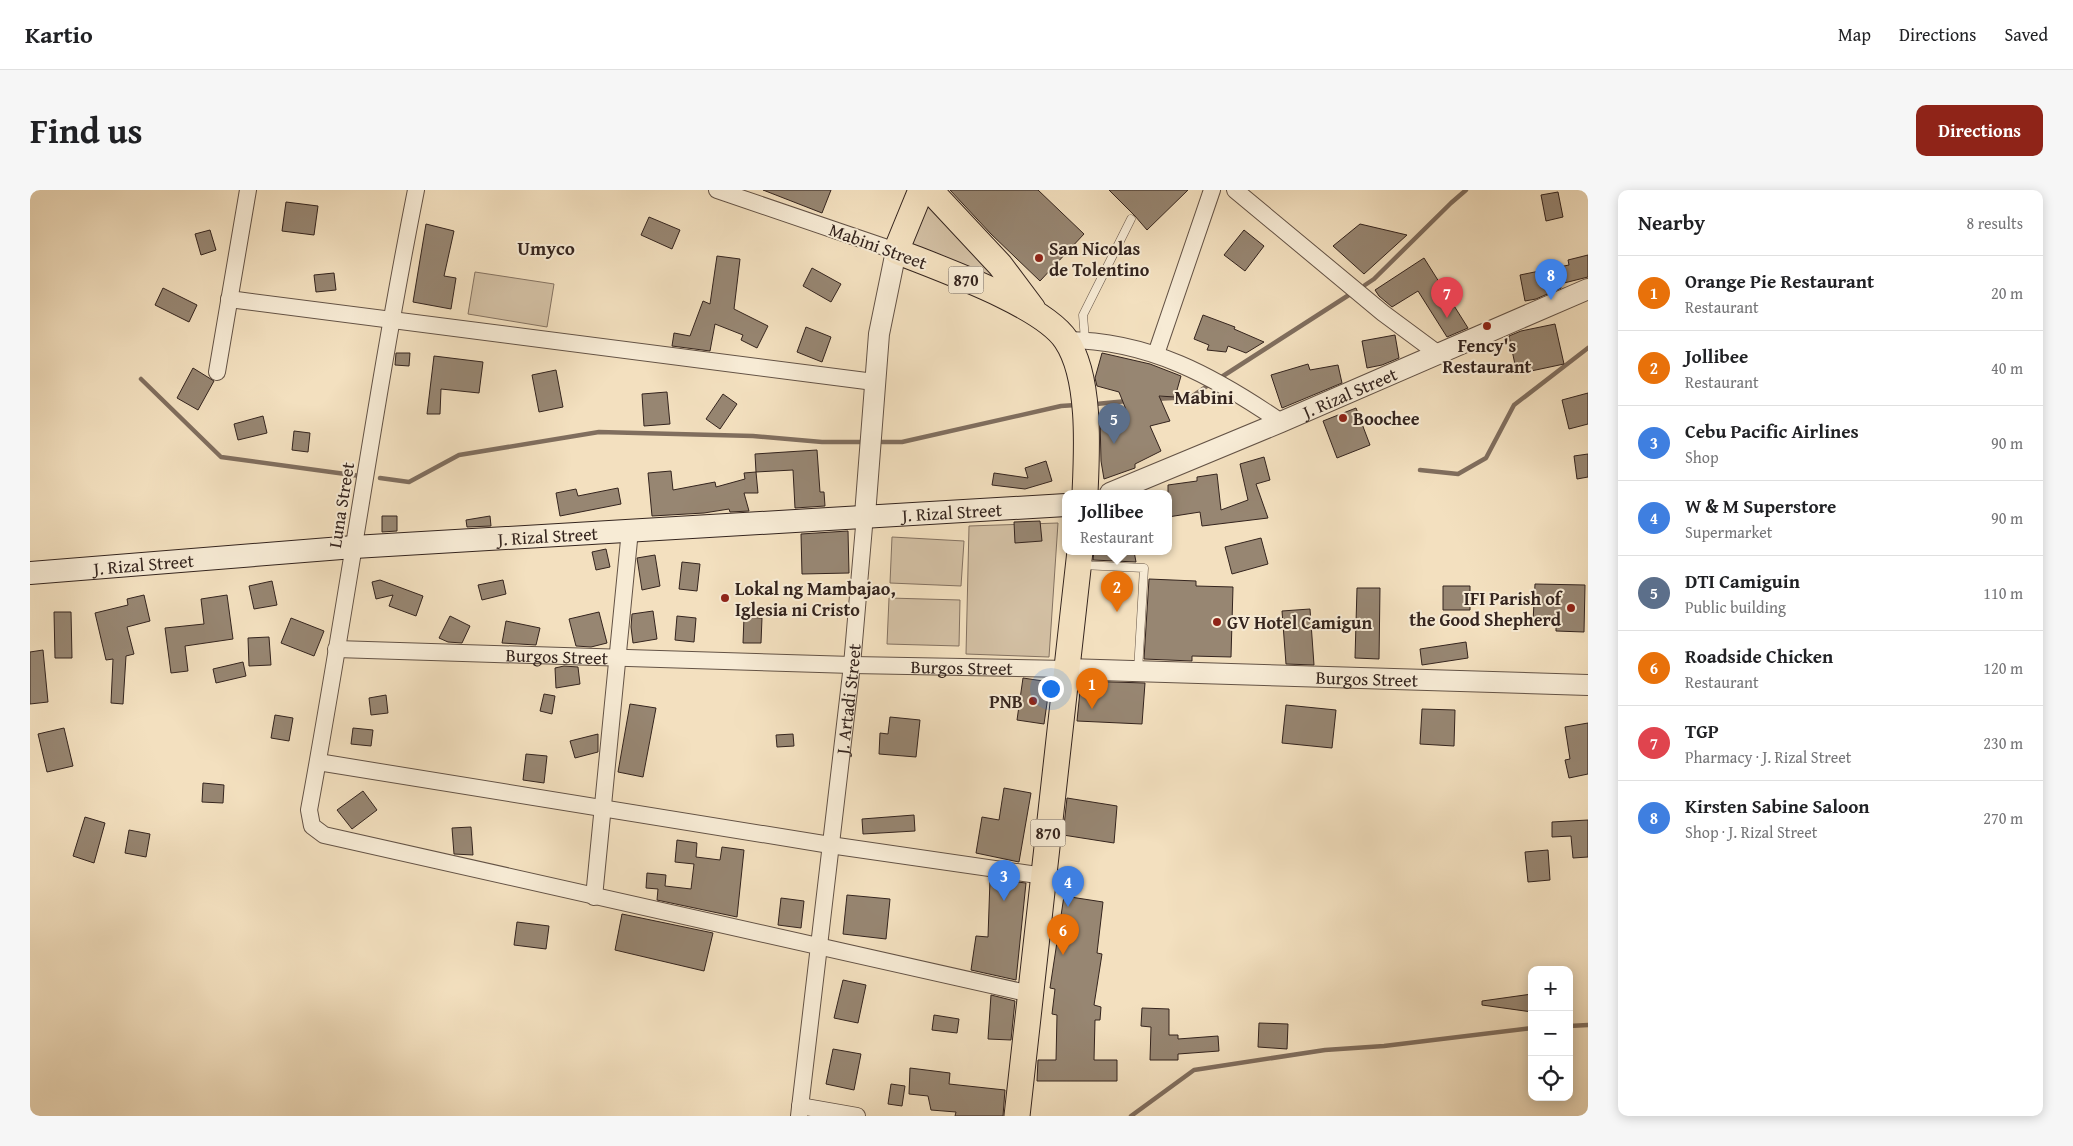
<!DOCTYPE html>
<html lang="en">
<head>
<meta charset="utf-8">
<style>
  body { margin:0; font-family:"Gentium Book Plus",serif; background:#f6f6f6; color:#202124 }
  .controls { position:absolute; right:15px; bottom:15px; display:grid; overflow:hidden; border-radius:10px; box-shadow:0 2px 12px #0003 }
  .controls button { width:45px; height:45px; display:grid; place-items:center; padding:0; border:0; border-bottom:1px solid #e0e0e0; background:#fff; color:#202124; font:25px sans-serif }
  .you { position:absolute; left:1020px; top:498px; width:18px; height:18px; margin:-12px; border:4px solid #fff; border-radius:50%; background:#1a73e8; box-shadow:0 0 0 8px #1a73e833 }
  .badge { display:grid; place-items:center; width:32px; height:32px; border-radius:50%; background:#8f2418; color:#fff; font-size:16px; font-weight:700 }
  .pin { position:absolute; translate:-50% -41px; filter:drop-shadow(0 1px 2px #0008) }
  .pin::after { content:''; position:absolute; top:26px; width:18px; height:15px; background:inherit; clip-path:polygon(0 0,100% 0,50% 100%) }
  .popup { position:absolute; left:1032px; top:300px; width:110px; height:65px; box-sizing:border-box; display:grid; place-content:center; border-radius:10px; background:#fff; filter:drop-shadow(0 1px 4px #0005); font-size:16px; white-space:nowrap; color:#757577 }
  .popup b { font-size:19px; color:#202124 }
  .popup::after { content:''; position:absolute; left:50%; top:100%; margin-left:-10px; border:10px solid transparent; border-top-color:#fff }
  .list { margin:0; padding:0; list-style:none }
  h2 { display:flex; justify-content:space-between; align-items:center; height:65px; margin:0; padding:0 20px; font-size:21px }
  h2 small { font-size:16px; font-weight:400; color:#757577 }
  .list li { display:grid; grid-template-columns:32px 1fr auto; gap:15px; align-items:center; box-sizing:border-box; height:75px; padding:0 20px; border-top:1px solid #e0e0e0 }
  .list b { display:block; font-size:19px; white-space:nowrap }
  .list p { margin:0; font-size:16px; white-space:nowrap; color:#757577 }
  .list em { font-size:16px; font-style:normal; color:#757577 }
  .icon { flex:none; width:28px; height:28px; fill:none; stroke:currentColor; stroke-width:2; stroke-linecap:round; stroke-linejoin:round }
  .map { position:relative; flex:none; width:1558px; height:926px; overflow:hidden; border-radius:10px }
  header { display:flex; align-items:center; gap:30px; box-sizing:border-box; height:70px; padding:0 25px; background:#fff; border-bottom:1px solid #e0e0e0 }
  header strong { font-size:24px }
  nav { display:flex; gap:28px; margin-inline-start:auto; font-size:18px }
  .intro { display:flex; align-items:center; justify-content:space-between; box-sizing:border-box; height:120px; padding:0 30px }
  h1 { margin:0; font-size:35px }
  .button { padding:12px 22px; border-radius:10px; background:#8f2418; color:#fff; font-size:18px; font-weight:700 }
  main { display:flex; gap:30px; padding:0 30px }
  aside { flex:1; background:#fff; border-radius:10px; box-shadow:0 2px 12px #0003 }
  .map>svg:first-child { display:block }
  .green { fill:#d3c0a4; stroke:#847261 }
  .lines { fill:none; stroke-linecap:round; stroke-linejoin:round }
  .stream { stroke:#806e5e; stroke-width:4.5 }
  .building { fill:#978672; stroke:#34241e }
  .service-casing { stroke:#645346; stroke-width:9 }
  .minor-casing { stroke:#645346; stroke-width:18 }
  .tertiary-casing { stroke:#645346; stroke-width:22 }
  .secondary-casing { stroke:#34241e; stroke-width:24 }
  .primary-casing { stroke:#34241e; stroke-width:27 }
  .service { stroke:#f7ebd5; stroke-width:8 }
  .minor { stroke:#f7ebd5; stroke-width:16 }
  .tertiary { stroke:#f7ebd5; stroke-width:20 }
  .secondary { stroke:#f7ebd5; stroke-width:22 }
  .primary { stroke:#f3e0bf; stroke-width:25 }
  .poi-dot { fill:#8f2418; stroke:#f7ebd5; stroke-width:2 }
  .labels { text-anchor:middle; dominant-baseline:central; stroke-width:4; stroke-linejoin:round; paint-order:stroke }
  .shield { fill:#f7ebd5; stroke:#6e6055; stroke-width:1 }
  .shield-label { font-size:16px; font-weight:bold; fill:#34241e }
  .street-label { font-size:18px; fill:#34241e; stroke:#f7ebd5 }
  .poi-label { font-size:18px; font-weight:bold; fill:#34241e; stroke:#f7ebd5; text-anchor:start }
  .neighbourhood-label { font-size:19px; font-weight:bold; fill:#34241e; stroke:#f7ebd5 }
</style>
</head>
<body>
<header>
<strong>Kartio</strong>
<nav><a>Map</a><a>Directions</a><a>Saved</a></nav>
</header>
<div class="intro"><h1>Find us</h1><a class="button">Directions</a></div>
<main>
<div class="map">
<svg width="1558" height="926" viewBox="0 0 1558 926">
  <rect width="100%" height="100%" fill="#f3e0bf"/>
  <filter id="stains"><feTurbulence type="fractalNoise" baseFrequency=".004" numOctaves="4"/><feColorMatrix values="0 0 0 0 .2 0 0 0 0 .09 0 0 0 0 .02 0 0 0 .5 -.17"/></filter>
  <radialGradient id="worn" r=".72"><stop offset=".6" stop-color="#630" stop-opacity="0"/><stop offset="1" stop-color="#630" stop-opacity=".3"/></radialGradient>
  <path class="green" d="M896,5l93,101 -115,-51z
    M445,82l79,12 -7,43 -79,-13z
    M1028,333l-9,134 -83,-3 3,-128z
    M862,347l72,4 -3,45 -71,-3z
    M859,408l71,2 -1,46 -72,-2z"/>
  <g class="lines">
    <path class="stream" d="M1335,95l9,-6 77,-76 15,-13
      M1193,186l129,-83
      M111,189l80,78 139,19
      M1124,209l37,-2 19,-13
      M1066,214l31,-3
      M852,252h20l159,-36 15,-1
      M1390,280l38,4 28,-16 28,-53 74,-57
      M350,288l29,4 50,-27 140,-23 154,4 69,6h39
      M1539,836l19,-1
      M1101,926l63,-46 131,-20 59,-4 148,-18"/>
  </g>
  <path class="building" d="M733,0h68l-9,23z
    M920,0h88l46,44 -44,47 -49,-47z
    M1079,0h79l-41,40 -12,-14z
    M1528,2l5,25 -17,4 -5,-26z
    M256,12l32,4 -4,29 -32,-4z
    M619,27l31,13 -8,19 -31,-14z
    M396,34l28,7 -10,45 12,2 -5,31 -38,-7z
    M1330,34l47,11 -43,39 -31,-28z
    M180,40l6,20 -15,5 -6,-21z
    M1214,40l20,16 -19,25 -21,-16z
    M1558,65v22l-28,7 1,4 -25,11 -11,2 -5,-26 49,-10 -1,-5z
    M687,66l23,3 -6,50 34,17 -11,22 -16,-8 2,-5 -28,-11 -5,27 -38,-5 2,-13 16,3 13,-35 7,3z
    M1394,68l44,70 -21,9 -29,-46 -26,16 -13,-11 -4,-6z
    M782,78l29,16 -10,18 -28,-16z
    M304,83l2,17 -20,2 -2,-17z
    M133,98l34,17 -8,17 -34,-17z
    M1173,125l32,12 -1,2 30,13 -18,11 -18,-7 -2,6 -19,-2 2,-5 -15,-6z
    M1525,134l9,40 -47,10 -8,-38 12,-5z
    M776,137l25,10 -9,25 -25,-10z
    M1365,145l4,23 -17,7 -15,3 -5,-27z
    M366,163h14l-1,13 -14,-1z
    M1072,163l48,11 31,12 -6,21 -16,-1 11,25 -20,5 11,25 -26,13v4l-31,11 -3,-18 -1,-43 27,-6 -8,-20 -22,-6 -2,-8z
    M404,166l49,6 -4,31 -38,-4 -1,25h-13z
    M1278,174l2,6 28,-5 4,18 -60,25 -11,-33z
    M163,178l21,13 -16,29 -21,-12z
    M526,180l7,37 -24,5 -7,-37z
    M637,202l3,32 -26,2 -2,-32z
    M1558,203v31l-19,5 -7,-29z
    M693,204l14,10 -17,25 -14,-10z
    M1326,218l14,37 -33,13 -14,-37z
    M233,226l4,17 -29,7 -4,-16z
    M264,241l16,2 -2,19 -16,-2z
    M787,260l3,42h4l1,14 -30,2 -2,-38 -37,2 -1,-18z
    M1558,264v23l-11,2 -3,-23z
    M1234,267l6,23 -14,4 12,34 -66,8 -2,-14 -32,5v-32l29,-4v-4l20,-3 4,36 27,-10 -8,-36z
    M1016,271l6,20 -27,8 -33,-4 2,-12 34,5 -3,-10z
    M641,281l2,19 42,-8 1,5 29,-8 -1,-6 12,-1 2,21h-14l5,18 -19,1 -1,-3 -25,4 -52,3 -4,-43z
    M588,298l3,16 -61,12 -4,-23 20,-4 2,7z
    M352,326h15v15l-15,1z
    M460,326l1,10 -24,1 -1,-7z
    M1010,331l2,20 -27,2 -1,-21z
    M818,341l1,42 -47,1 -1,-40z
    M1231,348l7,26 -36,10 -7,-27z
    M576,359l4,18 -14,3 -4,-18z
    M1064,361h40l2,11 -43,-2z
    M625,365l5,31 -18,4 -5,-32z
    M652,372l18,2 -3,27 -18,-2z
    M1119,389l47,2v5l37,1 -2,70 -39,-1v5l-48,-2z
    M350,390l43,16 -7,20 -27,-10 4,-11 -17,4 -4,-17z
    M473,390l3,14 -24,6 -4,-15z
    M242,391l5,24 -23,4 -5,-23z
    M1505,394l50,1 -1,47 -28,-1v-8l-23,-1z
    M1413,396h27v24h-27z
    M1327,398h23l-1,71 -24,-1z
    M114,405l6,26 -23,6 7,27 -8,2 -3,48 -12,-1 2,-44 -7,1 -11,-47 33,-8 -1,-6z
    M197,405l6,44 -48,7 3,25 -17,2 -6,-45 39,-4 -3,-25z
    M1280,419l4,56 -28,-1 -4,-53z
    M623,421l4,28 -24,4 -2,-16 1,-13z
    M24,422h17l1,46h-17z
    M569,422l8,31 -16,4 -15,-1 -7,-27z
    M420,426l20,10 -8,17 -14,-1 -9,-4z
    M647,426l19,2 -2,24 -19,-2z
    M714,427l18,1 -1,25h-18z
    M261,428l33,13 -10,25 -33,-13z
    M476,431l34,7 -4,17 -34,-2z
    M239,447l2,28 -22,1 -1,-28z
    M1436,452l2,16 -46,7 -2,-16z
    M13,460l5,52 -18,2v-52z
    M213,472l3,14 -30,7 -3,-14z
    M534,476l14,1 2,17 -24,4 -1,-20z
    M993,488l27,4 -6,42 -27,-4z
    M1051,491l64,2 -3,41 -65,-3z
    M514,504l11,2 -3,18 -12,-3z
    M356,505l2,18 -17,2 -2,-17z
    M600,514l26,4 -13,69 -25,-5z
    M1256,515l50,5 -4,38 -50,-5z
    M1392,519l33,1 -1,36 -34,-2z
    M245,525l18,3 -4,23 -18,-3z
    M860,527l30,3 -4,37 -37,-3 1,-21 8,1z
    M1558,533v51l-19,4 -4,-18 5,-1 -5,-32z
    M34,538l9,38 -26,6 -9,-38z
    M323,538l20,2 -2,16 -20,-2z
    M568,544v18l-23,6 -5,-17z
    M763,544l1,12 -17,1 -1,-12z
    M496,564l21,2 -3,27 -21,-3z
    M173,593l21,2 -1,18 -21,-1z
    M974,598l27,5 -12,69 -43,-9 6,-36 17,3z
    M333,601l14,19 -25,19 -15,-19z
    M1037,608l50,8 -3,37 -51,-8z
    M884,625l1,16 -52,3 -1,-15z
    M55,627l20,6 -11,40 -21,-7z
    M1558,630v37l-15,1 -2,-22 -19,1v-15z
    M441,637l2,28 -19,-1 -2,-26z
    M99,640l21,4 -4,23 -21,-4z
    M647,650l20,3 -1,14 24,3 2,-13 22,3 -7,67 -80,-17 1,-11 -12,-1 1,-15 19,2 -1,11 26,3 3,-25 -19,-2z
    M1518,660l2,30 -22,2 -3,-30z
    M960,689l36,4 -10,97 -45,-10 5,-34 12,1z
    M817,705l43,4 -4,40 -43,-5z
    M1034,706l39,6 -6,51 5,1 -8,51 7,2 -1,13h-5l-1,40h23v21h-80l1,-21h18l1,-45 -5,-1 3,-25 -5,-1z
    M751,708l23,3 -3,27 -23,-3z
    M592,724l91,19 -9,38 -89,-21z
    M487,732l32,4 -3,23 -32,-4z
    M813,790l23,5 -8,38 -24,-5z
    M1502,804v18l-50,-7v-4z
    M961,805l24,6 -4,39 -23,-1z
    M1112,818l27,1v26h9v4l40,-3 1,15 -41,3v6h-28l1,-33 -10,-1z
    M904,825l25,4 -2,14 -25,-3z
    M1229,833l29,1 -1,25 -29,-2z
    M803,859l28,5 -7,36 -28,-6z
    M880,878l40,5 -1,11 56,6 -2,26h-48l1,-4 -25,-2 -3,-14 -19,-2z
    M861,894l14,2 -3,20 -14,-2z"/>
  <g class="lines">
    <g class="service-casing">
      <path id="service" d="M1055,150l-2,-25 48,-96
        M1052,375l62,3 -6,103"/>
    </g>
    <g class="minor-casing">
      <g id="minor">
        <path d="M386,0c-41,206 -69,414 -107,620l3,16 12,9 707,159"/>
        <path d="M687,0l179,61"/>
        <path d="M1205,0l148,123 54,40"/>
        <path d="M199,109l645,83"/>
        <path d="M1036,150c83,0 149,37 215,82"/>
        <path d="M1126,164l56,-164"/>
        <path d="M187,182l31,-182"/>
        <path id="s1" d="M306,459l516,16 215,4"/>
        <path d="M288,572l512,83 214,31"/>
        <path d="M564,707l36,-367"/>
        <path d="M770,916l57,10"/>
        <path id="s2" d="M769,926l53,-451 13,-150"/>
      </g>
    </g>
    <g class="tertiary-casing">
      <g id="tertiary">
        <path id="s3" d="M1080,303l171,-71 307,-133"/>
        <path d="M835,325l14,-181 17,-83"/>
        <path id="s4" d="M1037,479l521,16"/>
      </g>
    </g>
    <g class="secondary-casing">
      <g id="secondary">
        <path id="s5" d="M0,383l324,-26 712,-42"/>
      </g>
    </g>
    <g class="primary-casing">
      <path id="primary" d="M891,0l-25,61c42,17 146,53 170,89 25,37 21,110 19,153
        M900,0l70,75 33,44
        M987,926l63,-565"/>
    </g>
    <use href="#service" class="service"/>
    <use href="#minor" class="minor"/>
    <use href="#tertiary" class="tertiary"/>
    <use href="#secondary" class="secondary"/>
    <use href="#primary" class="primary"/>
  </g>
  <g class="poi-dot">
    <circle cx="1009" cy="68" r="5"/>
    <circle cx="1457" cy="136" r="5"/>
    <circle cx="1313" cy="228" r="5"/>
    <circle cx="695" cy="408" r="5"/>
    <circle cx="1541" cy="418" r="5"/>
    <circle cx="1187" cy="432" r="5"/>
    <circle cx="1003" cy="511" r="5"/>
  </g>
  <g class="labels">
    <g class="shield">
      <rect x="918.5" y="76.5" width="35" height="27" rx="4"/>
      <rect x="1000.5" y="629.5" width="35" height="27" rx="4"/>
    </g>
    <g class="shield-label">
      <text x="936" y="90">870</text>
      <text x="1018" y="643">870</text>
    </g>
    <g class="street-label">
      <text transform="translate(848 56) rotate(20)">Mabini Street</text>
      <text stroke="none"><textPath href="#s3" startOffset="260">J. Rizal Street</textPath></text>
      <text transform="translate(311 315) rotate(-81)">Luna Street</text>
      <text stroke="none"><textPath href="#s5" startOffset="924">J. Rizal Street</textPath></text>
      <text stroke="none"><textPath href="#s5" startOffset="519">J. Rizal Street</textPath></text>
      <text stroke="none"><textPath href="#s5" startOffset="114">J. Rizal Street</textPath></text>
      <text stroke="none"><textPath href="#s1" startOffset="221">Burgos Street</textPath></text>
      <text stroke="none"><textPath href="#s1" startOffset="626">Burgos Street</textPath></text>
      <text stroke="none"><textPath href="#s4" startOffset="300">Burgos Street</textPath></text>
      <text stroke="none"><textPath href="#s2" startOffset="420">J. Artadi Street</textPath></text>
    </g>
    <g class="poi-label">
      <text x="1019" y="58">San Nicolas<tspan x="1019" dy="21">de Tolentino</tspan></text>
      <text x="1457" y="155" text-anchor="middle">Fency's<tspan x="1457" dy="21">Restaurant</tspan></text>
      <text x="1323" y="228">Boochee</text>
      <text x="705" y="398">Lokal ng Mambajao,<tspan x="705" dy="21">Iglesia ni Cristo</tspan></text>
      <text x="1531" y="408" text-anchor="end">IFI Parish of<tspan x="1531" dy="21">the Good Shepherd</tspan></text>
      <text x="1197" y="432">GV Hotel Camigun</text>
      <text x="993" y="511" text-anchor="end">PNB</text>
    </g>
    <g class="neighbourhood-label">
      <text x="516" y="58">Umyco</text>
      <text x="1174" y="207">Mabini</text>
    </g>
  </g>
  <rect width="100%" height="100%" filter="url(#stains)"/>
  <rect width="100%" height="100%" fill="url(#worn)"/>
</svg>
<div class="controls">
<button>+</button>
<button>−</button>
<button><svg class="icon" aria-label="locate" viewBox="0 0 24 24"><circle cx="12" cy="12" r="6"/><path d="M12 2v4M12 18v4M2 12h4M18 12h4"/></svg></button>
</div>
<div class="you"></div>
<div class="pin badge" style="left:1062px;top:519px;background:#e8710a">1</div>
<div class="pin badge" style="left:1087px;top:422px;background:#e8710a">2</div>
<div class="popup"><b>Jollibee</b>Restaurant</div>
<div class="pin badge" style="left:974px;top:711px;background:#3f7fe0">3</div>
<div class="pin badge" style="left:1038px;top:717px;background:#3f7fe0">4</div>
<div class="pin badge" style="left:1084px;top:254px;background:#5c6f8a">5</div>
<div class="pin badge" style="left:1033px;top:765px;background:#e8710a">6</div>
<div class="pin badge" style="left:1417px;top:128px;background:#e0444e">7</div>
<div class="pin badge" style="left:1521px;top:110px;background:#3f7fe0">8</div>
</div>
<aside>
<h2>Nearby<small>8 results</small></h2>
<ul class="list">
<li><span class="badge" style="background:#e8710a">1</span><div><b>Orange Pie Restaurant</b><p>Restaurant</p></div><em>20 m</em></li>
<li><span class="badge" style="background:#e8710a">2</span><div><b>Jollibee</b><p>Restaurant</p></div><em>40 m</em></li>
<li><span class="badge" style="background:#3f7fe0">3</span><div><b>Cebu Pacific Airlines</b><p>Shop</p></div><em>90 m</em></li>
<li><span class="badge" style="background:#3f7fe0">4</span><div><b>W &amp; M Superstore</b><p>Supermarket</p></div><em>90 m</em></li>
<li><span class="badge" style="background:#5c6f8a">5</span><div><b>DTI Camiguin</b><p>Public building</p></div><em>110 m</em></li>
<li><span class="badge" style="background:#e8710a">6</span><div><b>Roadside Chicken</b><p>Restaurant</p></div><em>120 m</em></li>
<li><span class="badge" style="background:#e0444e">7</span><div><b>TGP</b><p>Pharmacy · J. Rizal Street</p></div><em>230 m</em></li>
<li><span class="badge" style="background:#3f7fe0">8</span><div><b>Kirsten Sabine Saloon</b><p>Shop · J. Rizal Street</p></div><em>270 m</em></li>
</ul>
</aside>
</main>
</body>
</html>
